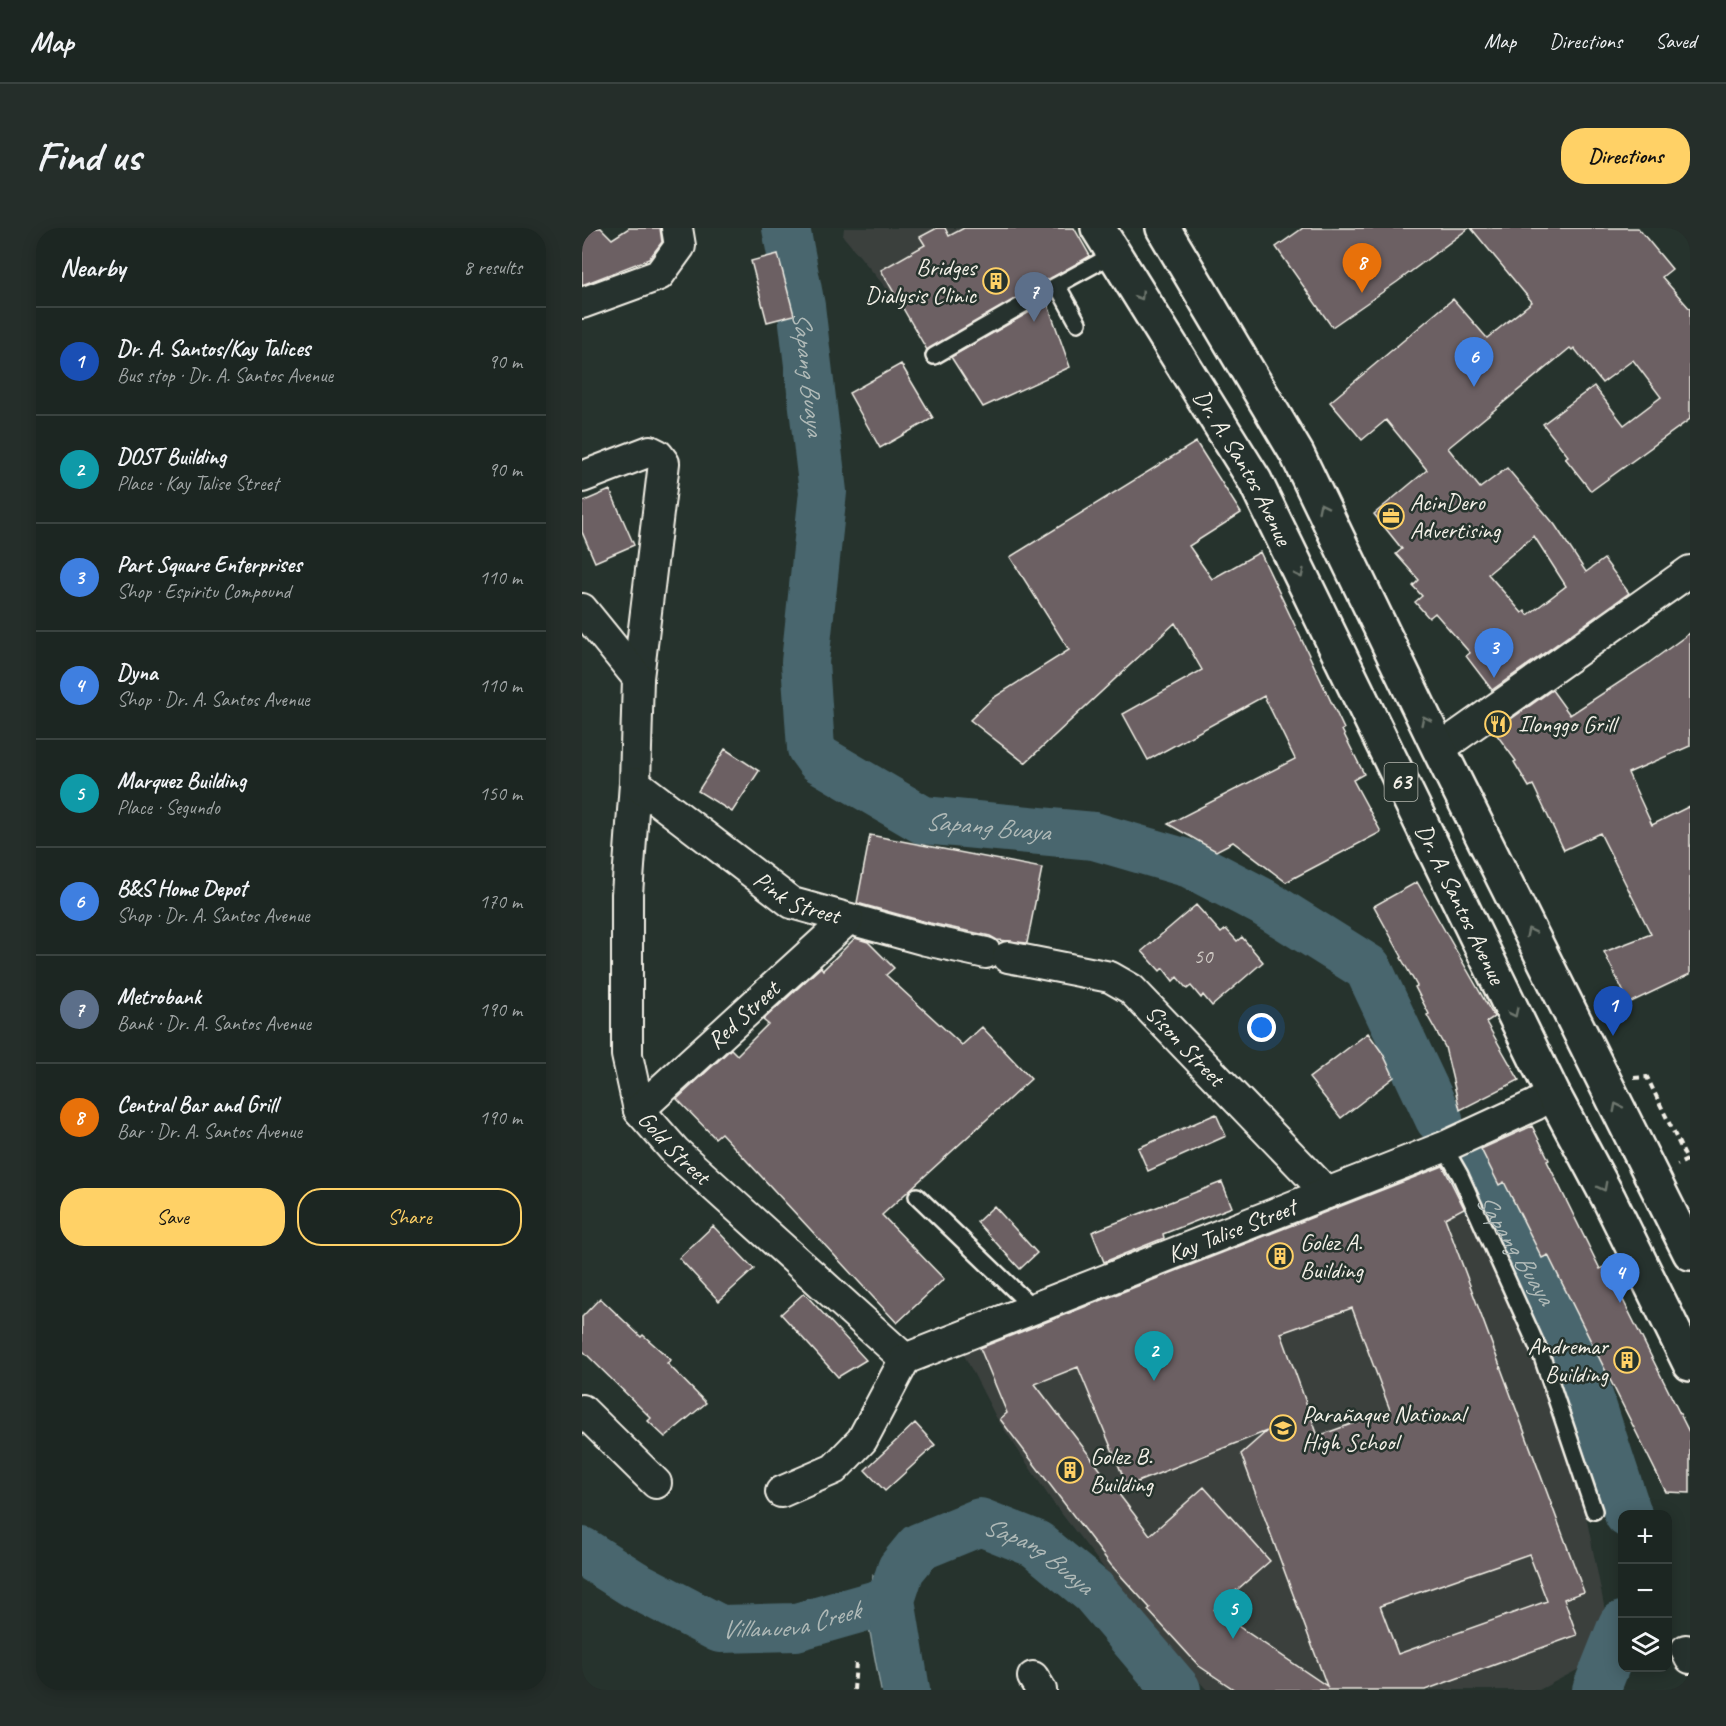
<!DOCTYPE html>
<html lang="en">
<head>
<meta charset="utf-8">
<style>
  body { margin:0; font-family:Caveat,sans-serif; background:#252e2a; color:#f1f3f6 }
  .controls { position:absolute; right:18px; bottom:18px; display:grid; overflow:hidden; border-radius:12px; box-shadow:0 3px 15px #0003 }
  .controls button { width:54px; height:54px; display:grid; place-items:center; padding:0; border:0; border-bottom:2px solid #3a4340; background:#1c2622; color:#f1f3f6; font:30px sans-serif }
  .you { position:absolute; left:680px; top:800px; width:21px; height:21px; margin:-15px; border:4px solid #fff; border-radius:50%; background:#1a73e8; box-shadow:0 0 0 9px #1a73e833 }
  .badge { display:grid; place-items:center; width:39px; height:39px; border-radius:50%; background:#ffd166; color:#fff; font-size:20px; font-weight:700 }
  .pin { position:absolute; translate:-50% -50px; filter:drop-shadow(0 2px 3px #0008) }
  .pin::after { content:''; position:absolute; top:32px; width:21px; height:18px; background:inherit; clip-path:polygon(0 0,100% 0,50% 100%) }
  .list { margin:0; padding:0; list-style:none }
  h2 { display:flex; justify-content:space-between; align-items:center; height:78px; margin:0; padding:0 24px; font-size:26px }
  h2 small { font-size:20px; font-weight:400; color:#a0a5a5 }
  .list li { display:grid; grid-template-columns:39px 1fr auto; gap:18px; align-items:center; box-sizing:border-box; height:108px; padding:0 24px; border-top:2px solid #3a4340 }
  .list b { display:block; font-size:22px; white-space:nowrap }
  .list p { margin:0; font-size:20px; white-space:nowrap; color:#a0a5a5 }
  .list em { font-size:20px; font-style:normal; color:#a0a5a5 }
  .actions { display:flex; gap:12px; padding:18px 24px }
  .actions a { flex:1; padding:14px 0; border:2px solid #ffd166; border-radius:24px; text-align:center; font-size:21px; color:#ffd166 }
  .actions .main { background:#ffd166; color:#111 }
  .icon { flex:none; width:33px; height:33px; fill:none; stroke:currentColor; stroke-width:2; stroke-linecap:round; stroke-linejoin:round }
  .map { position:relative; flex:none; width:1108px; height:1462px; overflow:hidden; border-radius:24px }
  header { display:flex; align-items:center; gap:36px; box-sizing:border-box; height:84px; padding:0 30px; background:#1c2622; border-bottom:2px solid #3a4340 }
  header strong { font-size:28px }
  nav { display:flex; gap:33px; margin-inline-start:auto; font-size:21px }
  .intro { display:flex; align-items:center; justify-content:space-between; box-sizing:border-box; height:144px; padding:0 36px }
  h1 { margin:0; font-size:42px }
  .button { padding:15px 27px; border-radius:24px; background:#ffd166; color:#111; font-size:21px; font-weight:700 }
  main { display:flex; gap:36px; padding:0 36px }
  aside { flex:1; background:#1c2622; border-radius:24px; box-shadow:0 3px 15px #0003 }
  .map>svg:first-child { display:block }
  .built { fill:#3b403e }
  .water { fill:#48666e; stroke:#8d9e9f; stroke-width:1.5 }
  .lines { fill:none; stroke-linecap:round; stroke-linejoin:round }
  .shore { stroke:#afb9b7; stroke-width:1.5 }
  .river { stroke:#48666e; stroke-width:48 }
  .building { fill:#6c6064; stroke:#f4f1e8; stroke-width:1.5; fill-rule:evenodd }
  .lane-casing { stroke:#f4f1e8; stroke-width:20 }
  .street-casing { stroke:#f4f1e8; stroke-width:34 }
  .primary-casing { stroke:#f4f1e8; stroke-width:38 }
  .path { stroke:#f4f1e8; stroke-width:4; stroke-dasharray:6 4.5; stroke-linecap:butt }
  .lane { stroke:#26332d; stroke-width:15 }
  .street { stroke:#26332d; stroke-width:30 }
  .primary { stroke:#26332d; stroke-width:33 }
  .oneway { stroke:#6e766e }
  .labels { text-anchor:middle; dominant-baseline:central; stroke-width:5; stroke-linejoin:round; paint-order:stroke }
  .number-label { font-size:21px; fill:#d2cdc7 }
  .shield { fill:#26332d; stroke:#b6b8b0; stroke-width:1.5 }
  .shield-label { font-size:22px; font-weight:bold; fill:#f4f1e8 }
  .poi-label { font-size:24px; fill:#f4f1e8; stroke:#26332d; text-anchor:start }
  .street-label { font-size:24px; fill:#f4f1e8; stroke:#26332d }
  .water-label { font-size:26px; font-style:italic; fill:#afb9b7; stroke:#26332d }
</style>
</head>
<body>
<header>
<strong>Map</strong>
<nav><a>Map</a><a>Directions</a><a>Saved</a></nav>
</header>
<div class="intro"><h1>Find us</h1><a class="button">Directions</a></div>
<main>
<aside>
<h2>Nearby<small>8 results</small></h2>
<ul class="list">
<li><span class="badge" style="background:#1a4fb4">1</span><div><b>Dr. A. Santos/Kay Talices</b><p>Bus stop · Dr. A. Santos Avenue</p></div><em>90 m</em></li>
<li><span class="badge" style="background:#0f9aa8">2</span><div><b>DOST Building</b><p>Place · Kay Talise Street</p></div><em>90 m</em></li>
<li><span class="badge" style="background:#3f7fe0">3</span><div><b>Part Square Enterprises</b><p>Shop · Espiritu Compound</p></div><em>110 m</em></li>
<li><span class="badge" style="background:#3f7fe0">4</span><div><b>Dyna</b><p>Shop · Dr. A. Santos Avenue</p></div><em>110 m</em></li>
<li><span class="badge" style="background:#0f9aa8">5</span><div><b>Marquez Building</b><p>Place · Segundo</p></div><em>150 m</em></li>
<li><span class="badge" style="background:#3f7fe0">6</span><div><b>B&amp;S Home Depot</b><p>Shop · Dr. A. Santos Avenue</p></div><em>170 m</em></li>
<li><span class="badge" style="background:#5c6f8a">7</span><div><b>Metrobank</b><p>Bank · Dr. A. Santos Avenue</p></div><em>190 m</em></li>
<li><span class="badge" style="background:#e8710a">8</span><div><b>Central Bar and Grill</b><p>Bar · Dr. A. Santos Avenue</p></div><em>190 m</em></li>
</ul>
<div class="actions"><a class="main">Save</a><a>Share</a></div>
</aside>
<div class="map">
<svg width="1108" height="1462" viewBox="0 0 1108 1462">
  <rect width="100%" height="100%" fill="#26332d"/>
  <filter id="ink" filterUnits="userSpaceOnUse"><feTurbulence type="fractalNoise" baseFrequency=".0167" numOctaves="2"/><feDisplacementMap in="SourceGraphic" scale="12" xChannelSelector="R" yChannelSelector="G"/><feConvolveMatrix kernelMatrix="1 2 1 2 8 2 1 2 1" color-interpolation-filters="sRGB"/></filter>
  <g filter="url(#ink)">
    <path class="built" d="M262,0h175l-124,71 -52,-63z
      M864,930l82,173 50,145 29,144 -26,48 -42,22h-332l-62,-69 -91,-117 -58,-87 -33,-64z"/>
    <path class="water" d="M291,1348l36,43 9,45 8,26h-45l-12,-63z"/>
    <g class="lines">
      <path class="shore" d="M305,1462l-11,-64 1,-28 3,-2 23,26 9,43 8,25
        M313,1462l-12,-64 1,-9 2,-2 10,10 9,42 7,23"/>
      <g class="river">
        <path id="s1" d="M204,0l15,78 22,186 -18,170 6,86 8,11 104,61 171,16 96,28 73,38 105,66 71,151"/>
        <path id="s2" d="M876,927l110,177 60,182"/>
        <path id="s3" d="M0,1323l52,33 86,45 76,-2 95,-27"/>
        <path id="s4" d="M324,1462l-15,-90 10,-31 18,-22 61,-25 56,22 58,48 83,98"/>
        <path d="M1014,1462l26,-65"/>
      </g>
    </g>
    <path class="building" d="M0,0h19l11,11 17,-11h31l2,14 -13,17 -67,26z
      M355,0h8l4,8 15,-8h110l16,28 -163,94 -46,-80 44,-25 -5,-8z
      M721,0h166l-72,54 -65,45 -56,-80z
      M889,0h167l34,41 -10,8 28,32v110l-99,72 -26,-33 3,-2 -25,-32 51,-38 30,39 37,-28 -28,-37 -31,23 -28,-35 -2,2 -2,-2 -122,100 32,40 27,-20 48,57 31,47 18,-13 25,34 -137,97 -26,-34 4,-3 -35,-40 -6,5 -14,-16 7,-6 -9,-10 6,-6 -23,-26 6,-5 -28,-35 53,-44 -41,-50 -24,20 -32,-38 123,-103 34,39 45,-36zM952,308l32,50 -38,29 -3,-4 -3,2 -34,-39z
      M196,26l16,61 -27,7 -16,-61z
      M465,74l23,65 -87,40 -32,-50z
      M319,136l32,54 -53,30 -31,-55z
      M614,214l45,71 -52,33 23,33 48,-27 84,177 -2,1 22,44 -11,6 28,52 -95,50 -53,-40 -17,9 -48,-27 127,-65 -31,-63 -116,64 -25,-46 79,-44 -27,-47 -150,140 -55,-43 23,-22 76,-48 -59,-93z
      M28,262l24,55 -39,17 -13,-30v-30z
      M1108,405v113l-62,27 24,52 38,-19v168l-61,29 -25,-51 47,-18 -51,-101 -36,17 -31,-65 -4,2 -15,-25 2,-1 -22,-30 58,-41 18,25 76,-50z
      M143,521l34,22 -27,41 -34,-21z
      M288,607l172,33 -15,75 -30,-3 -7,-4 -60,-13 -73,-20z
      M835,654l77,135 -8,5 33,58 -59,30 -15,-63 -18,-32 2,-1 -14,-27 2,-1 -16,-28 1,-1 -28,-51z
      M614,677l25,28 5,-4 11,12 5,-4 21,25 -51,44 -9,-11 -2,3 -10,-12 -4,3 -10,-12 -4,4 -10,-13 -3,3 -18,-20z
      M273,710l13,4 26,26 -8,7 76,70 20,-18 49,52 -149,136 62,64 -47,44 -176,-190 -6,5 -38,-39 54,-50 6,6 31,-31 -5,-4 58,-53 2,3z
      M786,805l15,21 11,23 -53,41 -32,-40z
      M634,886l10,22 -78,35 -10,-23z
      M950,898l17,34 -2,1 53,108 6,-3 84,168v59l-24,-1 -118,-237 -6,3 -38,-76 -5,3 -18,-36z
      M861,938l21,42 -19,10 139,374 -20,7 13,36 -152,55h-190l-36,-24 -51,-56 2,-2 -39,-43 -111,-146 7,-6 -27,-65zM770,1080l38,102 -72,26 -37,-103zM496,1139l49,119 140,-55 -26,23 86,232 -113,-76 56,-49 -66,-74 -54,48 -115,-151zM947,1326l18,47 -149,53 -18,-48z
      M640,954l10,25 -69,27 1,4 -60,24 -12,-30z
      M412,978l43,47 -17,16 -43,-47z
      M131,998l41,43 -35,32 -40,-43z
      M222,1065l62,67 -28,17 -57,-63z
      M18,1070l41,39 2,-2 28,25 -4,3 39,40 -41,34 -17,-16 3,-3 -69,-68v-33z
      M333,1195l20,22 -50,46 -20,-21z"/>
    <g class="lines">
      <g class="lane-casing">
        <path id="lane" d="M475,57l21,38
          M352,128l123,-71 57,-31
          M862,919l16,28 82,182 52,154
          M335,968l116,112"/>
      </g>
      <g class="street-casing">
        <g id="street">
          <path d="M0,75l77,-28 21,-29 -3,-18"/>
          <path d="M0,249l68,-26 8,4 6,8 -26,215"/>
          <path id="s5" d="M0,381l56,69 -3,105 -8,111v161l12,55 36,41 230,208"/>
          <path d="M857,521l251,-178"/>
          <path id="s6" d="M53,555l157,120 134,37 60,13"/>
          <path id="s7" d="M426,729l102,20 21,12 196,204"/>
          <path id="s8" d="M57,882l209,-191"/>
          <path id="s9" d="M323,1131l539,-212 91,-42 18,-11"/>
          <path d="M0,1182l74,73"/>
          <path d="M199,1264l53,-23 28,-29 43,-81"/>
          <path d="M1104,1422l4,8"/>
          <path d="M451,1449l8,13"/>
        </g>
      </g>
      <g class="primary-casing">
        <g id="primary">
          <path id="s10" d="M516,0l157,253 298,613 56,105 81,165"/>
          <path d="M581,0l134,226 142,295 251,504"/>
        </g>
      </g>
      <path class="path" d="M1052,850l13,-1 40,83 -10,5
        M272,1462l2,-28"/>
      <use href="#lane" class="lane"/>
      <use href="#street" class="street"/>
      <use href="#primary" class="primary"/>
    </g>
    <defs><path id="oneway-chevron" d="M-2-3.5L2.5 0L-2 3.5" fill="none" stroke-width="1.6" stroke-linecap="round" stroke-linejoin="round" transform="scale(1.5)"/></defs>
    <g class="oneway">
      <use href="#oneway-chevron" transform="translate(558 68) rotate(58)"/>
      <use href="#oneway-chevron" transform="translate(740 279) rotate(-116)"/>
      <use href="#oneway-chevron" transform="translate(718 346) rotate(64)"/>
      <use href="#oneway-chevron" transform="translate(843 492) rotate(-116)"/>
      <use href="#oneway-chevron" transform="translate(948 704) rotate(-116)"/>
      <use href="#oneway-chevron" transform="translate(932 785) rotate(64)"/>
      <use href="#oneway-chevron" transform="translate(1035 879) rotate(-117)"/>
      <use href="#oneway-chevron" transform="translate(1021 959) rotate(62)"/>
    </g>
  </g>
  <defs>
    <g id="building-ring" transform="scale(1.35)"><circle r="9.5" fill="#26332d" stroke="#ffd166" stroke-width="1.5"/><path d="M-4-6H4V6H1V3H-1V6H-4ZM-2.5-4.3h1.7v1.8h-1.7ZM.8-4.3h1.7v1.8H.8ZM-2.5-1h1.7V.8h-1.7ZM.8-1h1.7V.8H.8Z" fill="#ffd166"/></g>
    <g id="office-ring" transform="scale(1.35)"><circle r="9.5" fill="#26332d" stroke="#ffd166" stroke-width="1.5"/><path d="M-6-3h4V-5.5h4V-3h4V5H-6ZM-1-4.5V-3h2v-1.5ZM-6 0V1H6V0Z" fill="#ffd166"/></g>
    <g id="restaurant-ring" transform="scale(1.35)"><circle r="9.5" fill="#26332d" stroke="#ffd166" stroke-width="1.5"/><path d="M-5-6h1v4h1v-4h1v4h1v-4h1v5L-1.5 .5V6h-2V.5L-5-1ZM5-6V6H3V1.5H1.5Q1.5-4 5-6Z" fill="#ffd166"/></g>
    <g id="school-ring" transform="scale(1.35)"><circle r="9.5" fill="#26332d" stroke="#ffd166" stroke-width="1.5"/><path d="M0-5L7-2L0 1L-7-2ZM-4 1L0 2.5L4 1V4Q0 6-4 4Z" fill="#ffd166"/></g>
  </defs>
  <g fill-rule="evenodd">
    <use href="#building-ring" x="414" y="53"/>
    <use href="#office-ring" x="809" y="288"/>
    <use href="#restaurant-ring" x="916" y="496"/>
    <use href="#building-ring" x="698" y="1028"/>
    <use href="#building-ring" x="1045" y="1132"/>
    <use href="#school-ring" x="701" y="1200"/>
    <use href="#building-ring" x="488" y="1242"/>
  </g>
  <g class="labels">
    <g class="number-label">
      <text x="621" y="728">50</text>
    </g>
    <rect class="shield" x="802.5" y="535" width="33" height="38" rx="4.5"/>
    <g class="shield-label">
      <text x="819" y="554">63</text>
    </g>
    <g class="poi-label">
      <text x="394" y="39" text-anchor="end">Bridges<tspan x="394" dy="28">Dialysis Clinic</tspan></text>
      <text x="828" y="274">AcinDero<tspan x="828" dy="28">Advertising</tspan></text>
      <text x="936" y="496">Ilonggo Grill</text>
      <text x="718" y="1014">Golez A.<tspan x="718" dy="28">Building</tspan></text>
      <text x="1026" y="1118" text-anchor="end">Andremar<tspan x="1026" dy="28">Building</tspan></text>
      <text x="720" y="1186">Parañaque National<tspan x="720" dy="28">High School</tspan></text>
      <text x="508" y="1228">Golez B.<tspan x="508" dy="28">Building</tspan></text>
    </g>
    <g class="street-label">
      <text stroke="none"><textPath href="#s10" startOffset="280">Dr. A. Santos Avenue</textPath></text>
      <text stroke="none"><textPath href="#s6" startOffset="200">Pink Street</textPath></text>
      <text stroke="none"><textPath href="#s10" startOffset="768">Dr. A. Santos Avenue</textPath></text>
      <text stroke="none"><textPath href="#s8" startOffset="141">Red Street</textPath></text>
      <text stroke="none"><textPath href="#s7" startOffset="206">Sison Street</textPath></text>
      <text stroke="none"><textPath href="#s5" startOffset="574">Gold Street</textPath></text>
      <text stroke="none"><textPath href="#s9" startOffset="351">Kay Talise Street</textPath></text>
    </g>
    <g class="water-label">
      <text stroke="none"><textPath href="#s1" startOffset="147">Sapang Buaya</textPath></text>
      <text stroke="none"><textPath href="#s1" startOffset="723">Sapang Buaya</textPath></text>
      <text stroke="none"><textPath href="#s2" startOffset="110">Sapang Buaya</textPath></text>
      <text stroke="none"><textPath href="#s4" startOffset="286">Sapang Buaya</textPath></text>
      <text stroke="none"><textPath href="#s3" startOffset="230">Villanueva Creek</textPath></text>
    </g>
  </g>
</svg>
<div class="controls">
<button>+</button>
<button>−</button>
<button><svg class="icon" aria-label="layers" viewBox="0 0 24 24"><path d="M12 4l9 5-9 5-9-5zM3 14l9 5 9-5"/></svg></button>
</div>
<div class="you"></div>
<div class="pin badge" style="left:1031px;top:808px;background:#1a4fb4">1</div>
<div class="pin badge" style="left:572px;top:1153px;background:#0f9aa8">2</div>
<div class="pin badge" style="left:912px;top:450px;background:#3f7fe0">3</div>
<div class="pin badge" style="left:1038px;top:1075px;background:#3f7fe0">4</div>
<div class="pin badge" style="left:651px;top:1411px;background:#0f9aa8">5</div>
<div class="pin badge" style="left:892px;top:159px;background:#3f7fe0">6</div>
<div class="pin badge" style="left:452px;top:94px;background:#5c6f8a">7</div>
<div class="pin badge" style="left:780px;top:65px;background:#e8710a">8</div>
</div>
</main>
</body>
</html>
